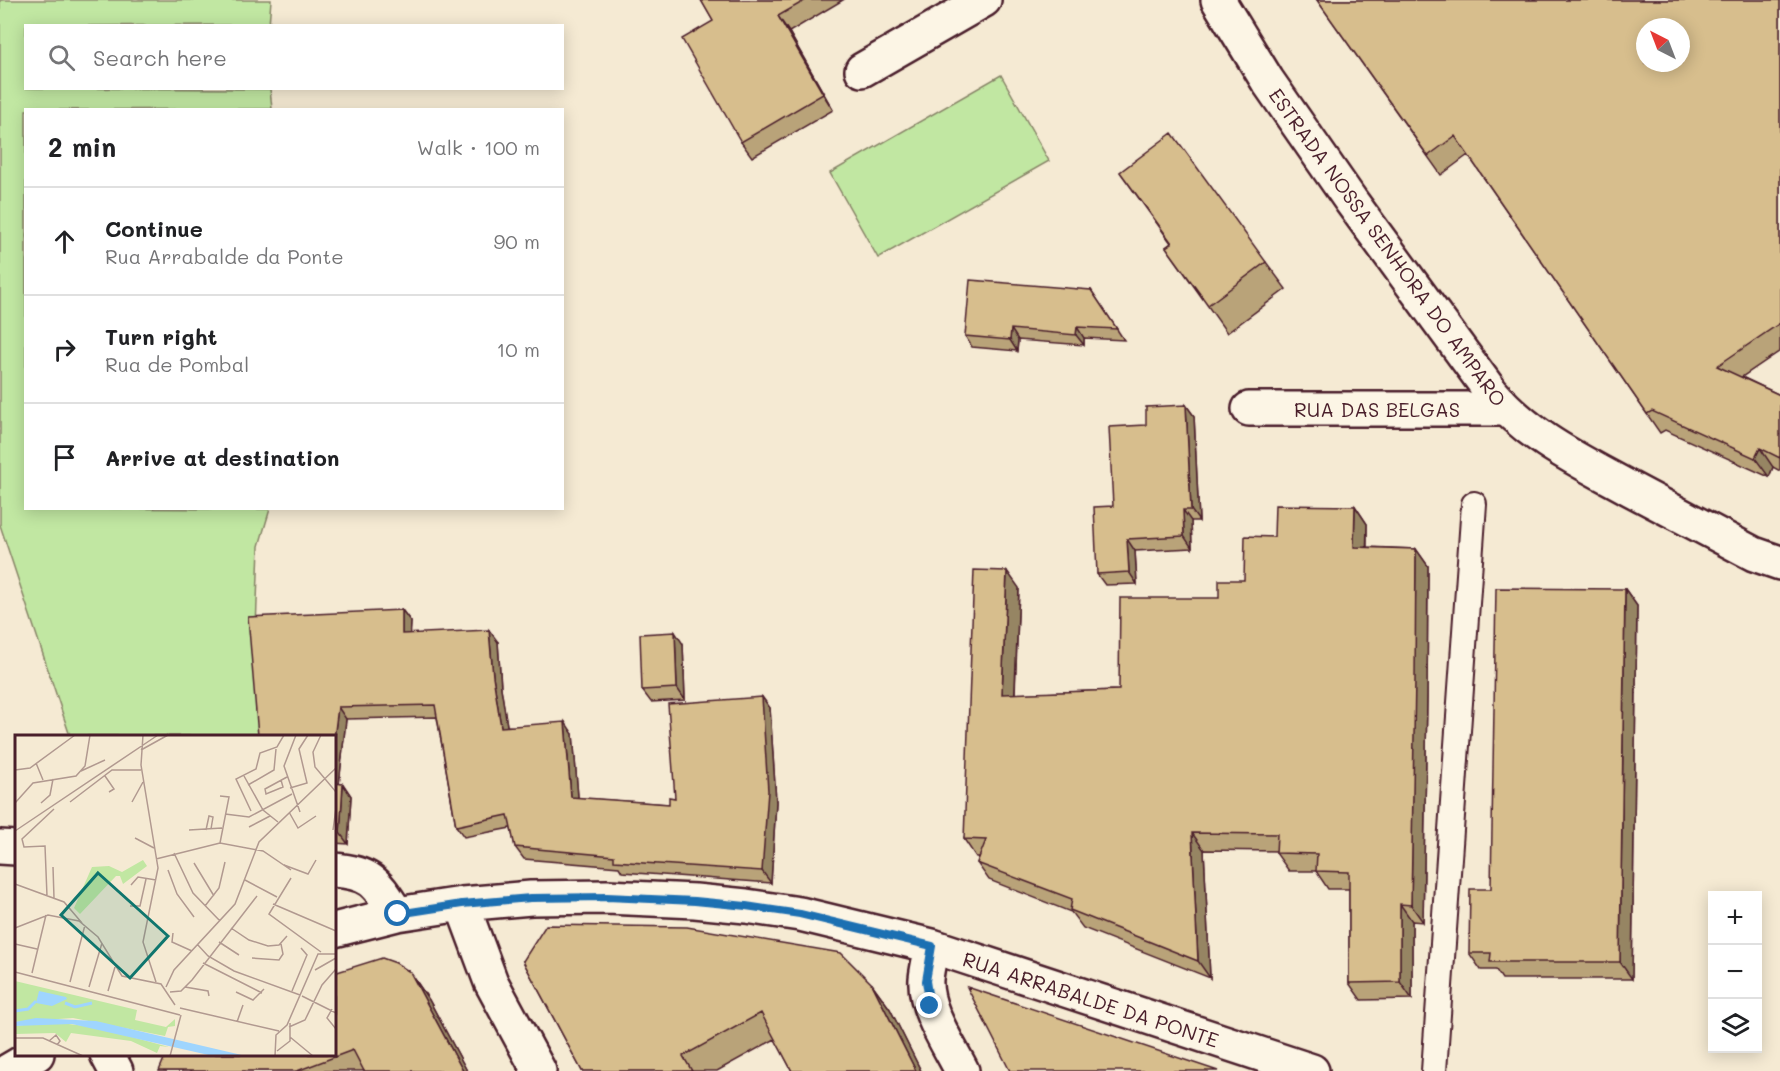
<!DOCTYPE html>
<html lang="en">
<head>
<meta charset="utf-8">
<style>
  body { margin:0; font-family:Mali,sans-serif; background:#f6f6f6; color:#202124 }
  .controls { position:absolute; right:18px; bottom:18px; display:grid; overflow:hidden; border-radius:0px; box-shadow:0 3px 15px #0003 }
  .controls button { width:54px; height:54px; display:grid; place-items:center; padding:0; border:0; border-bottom:2px solid #e0e0e0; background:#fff; color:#202124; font:30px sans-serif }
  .compass { position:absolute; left:1636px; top:18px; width:54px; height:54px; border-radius:50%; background:#fff; box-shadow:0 3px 15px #0003; rotate:318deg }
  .stop { position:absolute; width:18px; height:18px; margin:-14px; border:4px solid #1f6fb2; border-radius:50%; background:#fff }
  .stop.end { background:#1f6fb2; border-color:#fff; box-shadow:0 2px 6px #0008 }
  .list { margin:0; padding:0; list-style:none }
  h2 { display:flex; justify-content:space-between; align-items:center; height:78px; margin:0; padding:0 24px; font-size:26px }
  h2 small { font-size:20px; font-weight:400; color:#757577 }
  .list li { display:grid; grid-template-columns:39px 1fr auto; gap:18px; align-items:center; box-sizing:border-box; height:108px; padding:0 24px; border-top:2px solid #e0e0e0 }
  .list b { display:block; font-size:22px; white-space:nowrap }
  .list p { margin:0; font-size:20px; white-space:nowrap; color:#757577 }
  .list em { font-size:20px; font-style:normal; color:#757577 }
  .icon { flex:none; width:33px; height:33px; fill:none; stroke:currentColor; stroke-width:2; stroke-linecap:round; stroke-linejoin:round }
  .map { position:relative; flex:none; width:1780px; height:1071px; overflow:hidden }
  .search { position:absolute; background:#fff; box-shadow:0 3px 15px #0003; left:24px; top:24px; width:540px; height:66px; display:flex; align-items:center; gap:15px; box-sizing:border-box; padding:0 21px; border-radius:0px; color:#757577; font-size:22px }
  .panel { position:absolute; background:#fff; box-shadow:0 3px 15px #0003; left:24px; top:108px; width:540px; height:402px; border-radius:0px }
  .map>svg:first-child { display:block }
  .green { fill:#c1e7a2; stroke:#868366; stroke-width:1.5 }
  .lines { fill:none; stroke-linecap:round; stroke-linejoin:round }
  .lane-casing { stroke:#4a1f2b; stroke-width:28 }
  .street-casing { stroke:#4a1f2b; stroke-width:38 }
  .secondary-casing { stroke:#4a1f2b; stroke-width:38 }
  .lane { stroke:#fcf5e5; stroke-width:24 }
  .street { stroke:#fcf5e5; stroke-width:33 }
  .secondary { stroke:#fcf5e5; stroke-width:33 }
  .wall { fill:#b9a379; stroke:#4a1f2b; stroke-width:1.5 }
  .shaded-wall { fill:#968563; stroke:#4a1f2b; stroke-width:1.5 }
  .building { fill:#d7be8d; stroke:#4a1f2b; stroke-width:1.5; fill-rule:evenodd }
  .route { stroke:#1f6fb2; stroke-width:8 }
  .labels { text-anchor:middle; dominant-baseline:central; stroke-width:6; stroke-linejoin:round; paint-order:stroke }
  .street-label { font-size:20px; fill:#4a1f2b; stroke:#fcf5e5 }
  .inset-river { fill:none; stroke:#9fd5fe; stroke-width:3 }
  .inset-road { fill:none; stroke:#b19990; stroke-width:1.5 }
  .view { fill:#0f766e; fill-opacity:0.15; stroke:#0f766e; stroke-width:3 }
  .inset-edge { fill:none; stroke:#4a1f2b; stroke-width:3 }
</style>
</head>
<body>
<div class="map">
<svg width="1780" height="1071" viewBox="0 0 1780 1071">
  <rect width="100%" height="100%" fill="#f5ead3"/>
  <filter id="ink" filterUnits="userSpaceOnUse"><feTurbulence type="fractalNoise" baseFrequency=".0167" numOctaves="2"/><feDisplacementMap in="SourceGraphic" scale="12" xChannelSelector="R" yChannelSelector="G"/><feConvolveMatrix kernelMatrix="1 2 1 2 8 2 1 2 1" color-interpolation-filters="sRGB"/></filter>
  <g filter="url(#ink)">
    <path class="green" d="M0,0h271l-2,25 -243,1v62l244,1 2,20 -246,1v398l244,1 -11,37 -3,83 10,107h-196l-70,-211z
      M1001,75l48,86 -171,97 -48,-85z"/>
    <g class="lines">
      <g class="lane-casing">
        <path id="lane" d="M1434,1071l40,-567"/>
      </g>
      <g class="street-casing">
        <path id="street" d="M862,70l122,-70
          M1249,409h256
          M0,847l16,1
          M334,870c39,3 43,14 63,44
          M462,904l29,78 48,89
          M334,930l63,-16 65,-10 69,-6 76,-1 88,4 51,5 54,8 132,32 380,125
          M932,946c-2,11 -5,22 -6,33 -2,30 23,66 36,92
          M107,1054l9,17
          M8,1071l29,-17"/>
      </g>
      <g class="secondary-casing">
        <path id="secondary" d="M1218,0l49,80 84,121 140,191c38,45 87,68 138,96 42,22 83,44 125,66l26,9"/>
      </g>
      <use href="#lane" class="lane"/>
      <use href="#street" class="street"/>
      <use href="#secondary" class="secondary"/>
    </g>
    <path class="wall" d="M701,0h142l-54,32 44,78 -81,47 -11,-15 -28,-121z
      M1317,0h463v351l-38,26 38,18v76l-7,-4 -4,10 -104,-47 -5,3 -192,-278 -27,20z
      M1120,172l146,90 20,27 -59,44 -61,-86 5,-4z
      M1091,290l33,50 -40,-2v7l-66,-5 -1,11 -45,-4 -7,-11z
      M1186,405l8,11 5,105h-8l1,27 -57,3 2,33 -32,1 -8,-11 16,-68 33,-81z
      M1355,506l12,18v23l49,2 12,17 -1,131 -4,225 -11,-1v78l-51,1 -12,-17v-94h-21l-12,-18h-27l-13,-18 1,-2 -73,-1 6,128 -127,-50 -12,-16 -82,-32 -12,-17 2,-6h-3l-12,-18 55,-251 -4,106 104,-4 100,-92 25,-18 30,-43z
      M1625,589l12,17 -5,373h-130l-6,-9h-15l-12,-17 22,-64z
      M402,610l9,12 -1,12 88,8 3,46 6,38 66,8 5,64 91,6 93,-107 8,11 6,94 -5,81 -149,-11 -3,-5 -95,-8 -9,-12 -4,-19 -47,9 -8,-11 -19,-109 -91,2 -7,65h4l8,12 -3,48 -14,-1v-107h-76z
      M683,644l2,56 -34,2 -9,-12z
      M523,961l349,23 18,25 31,62h-129l-17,-32 -58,32h-135z
      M410,972l19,28 38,71h-308z"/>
    <path class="shaded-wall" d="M778,16l11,16 44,78 -10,-16z
      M1077,327l7,11v7l-8,-10z
      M1011,329l7,11 -1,11 -7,-11z
      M1186,405l8,11 5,105 -8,-11z
      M1760,448l13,19 -4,10 -14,-19z
      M1355,506l12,18 -1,40 -12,-17z
      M1183,510l8,11 1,27 -8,-12z
      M1127,539l8,12 2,33 -8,-12z
      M1416,549l12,17 -1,131 -4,225 -12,-17z
      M1007,571l12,17 -5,124 -12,-18z
      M1625,589l12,17 -5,373 -12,-17z
      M402,610l9,12 -1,23 -8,-11z
      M489,630l9,12 3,46 8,50 -8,-11 -8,-51z
      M675,632l8,12 2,56 -8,-12z
      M762,697l8,11 6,94 -5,81 -9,-12z
      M338,707l8,12 -8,75 -4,-5v-50z
      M565,722l8,12 6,75 -8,-12z
      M343,784l8,12 -3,48 -8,-11z
      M1192,833l12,17 6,128 -12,-17z
      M1400,904l12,17v78l-12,-17z
      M410,972l19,28 38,71h-4z
      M872,984l18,25 31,62h-5z"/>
    <path class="building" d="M701,0h105l-28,16 45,78 -82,48 -59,-103 31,-18z
      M1317,0h463v323l-63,43 63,29v63l-20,-10 -5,10 -103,-47 -5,3 -192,-278 -27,20zM1645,27h36v36h-36z
      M1172,133l94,129 -58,43 -42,-58 6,-4 -52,-71z
      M970,280l121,10 26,39 -40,-2 -1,8 -65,-6 -1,11 -45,-4z
      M1186,405l5,105h-8l1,26 -57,3 2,33 -32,2 -3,-67 19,-1 -4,-79 37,-2v-18z
      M1275,505l80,1 -1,41 62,2 -1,131 -4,225 -11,-1v78l-51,1v-111l-33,-1 1,-17 -41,-1 1,-19 -85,-1 6,128 -128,-51 2,-11 -95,-36 9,-23 -22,-1 10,-269 33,1 -5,123 117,-4 1,-92h99v-18h25l1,-44 29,1z
      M1496,588l129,1 -5,373h-130l1,-9h-22l1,-64h21z
      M402,610v24l87,-4 4,46 8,51 64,-5 6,75 98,7v-7l6,1 -7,-94 94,-7 6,94 -6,80 -148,-10v-5l-99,-9 -7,-32 -52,11 -21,-121 -97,2 -4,32v-3h-76l-10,-119z
      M675,632l2,56 -35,2 -2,-56z
      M334,783l9,1 -3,49 -6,-1z
      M546,925l141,2 154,26 31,31 44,87h-124l-31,-58 -78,43 9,15h-110l-59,-110z
      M382,958l14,5 14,9 53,99h-99l-11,-21 -56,21h-138l7,-17h168v-81z
      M967,987l251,84h-208z"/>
  </g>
  <g class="lines" filter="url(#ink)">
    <path class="route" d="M398,914l64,-10 69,-6 76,-1 88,4 51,5 54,8 132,32 -6,35 4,25"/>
  </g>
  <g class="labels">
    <g class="street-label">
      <text transform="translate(1388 247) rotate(54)">ESTRADA NOSSA SENHORA DO AMPARO</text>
      <text x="1377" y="409">RUA DAS BELGAS</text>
      <text transform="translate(1091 999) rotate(18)">RUA ARRABALDE DA PONTE</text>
    </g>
  </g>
  <g transform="translate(15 735)">
    <rect width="321" height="321" fill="#f5ead3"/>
    <path d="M128,125l4,6 -24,18 -3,-8h-4l-36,38 -6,-6 18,-41 17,-1 13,6zM0,246l122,29 -2,10 31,7 9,-8v7l-7,1 -3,9 -92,-18 -58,4zM36,287l44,5 74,20 -9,-1 -3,7 -26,-12 -60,-8 -5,9 -11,-9 -40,1v-8z" fill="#c1e7a2"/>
    <path d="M24,256l27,6 1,2 -15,7 -16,-3zM21,283l60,3 150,35h-33l-141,-32 -57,2v-4z" fill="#9fd5fe"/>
    <path class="inset-river" d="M50,268l10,4 17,-4M0,276l13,-2 8,-8"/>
    <path class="inset-road" d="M128,0l-2,30 17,103 -15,74 13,40M281,0l-12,31 16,46M306,0l-8,17 2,15 21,25M126,15l27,-15M21,28l7,17M0,35l15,-2 45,-33M66,36l24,-11M90,41l9,13 -5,3M229,41l19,34 15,12M266,45l2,7 -17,7 -1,-5 22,-12M233,50l26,-15 2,-21M275,53l17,-5 -8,-34 9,-14M205,61l9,1 -9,46M55,67l42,-32h29M117,67l11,-20M0,68l18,-20 43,-7 9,-10 5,-31M26,68l9,-8 3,-16M236,76l-15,-32 20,-10 4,-16 17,-6 7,-12M274,77l9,16 18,-12M210,79l24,3 43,-23M234,92l21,-11M174,95l33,-2M191,95l3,-14 4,1 -2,12M318,95l3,-22M0,96l143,-96M120,103l19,10M159,118l19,40 27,28M141,124l64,-16 43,8 28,19M179,128l20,33M269,130l24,9 8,-14M38,132l1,31M153,135l9,24 17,23M276,143l-22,36 52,38M230,145l32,17M0,149l49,18 18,21M116,150l7,-8 18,3M32,161l-2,-50 -21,1 -2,-8 32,-30M258,169l63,27M115,171h10l6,-27M190,171l14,-18 6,-26M0,193l33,-13 31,6 19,16 24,39 39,8 14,21M216,193l18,12 19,6 11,-1 8,-9M158,198l-1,9 20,9M204,207l20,13M0,209l22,5M182,209l11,12 26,15 66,24M237,223l27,2 4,-6 -2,-10M188,228l59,30M300,235l21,-12M0,237l165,43M17,238l14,-58M55,247l15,-57M74,252l13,-44M151,252l8,-17 61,-66 24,-62 77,-74M170,252l23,4 1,5M93,256l7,-24M277,256l15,-36 -6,-7M155,257l11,-1 11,-11 65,-84M221,257l17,8 11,-11M287,261l34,17M165,273l99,23M317,274l-5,9 9,11M222,287l6,-17M274,292l16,-7 17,-35 14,-16M275,302l23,19M0,303h28l40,18M34,306l7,-6 4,6 -3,4M262,316l13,-10v-18M155,321l11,-41M260,321l1,-21 11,-10 31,-71h18"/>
    <path class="view" d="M83,138l70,63 -38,42 -69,-63z"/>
    <rect width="321" height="321" class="inset-edge"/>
  </g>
</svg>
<div class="controls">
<button>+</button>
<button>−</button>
<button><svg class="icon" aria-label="layers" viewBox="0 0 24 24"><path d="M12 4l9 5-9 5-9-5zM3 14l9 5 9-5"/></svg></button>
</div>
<svg class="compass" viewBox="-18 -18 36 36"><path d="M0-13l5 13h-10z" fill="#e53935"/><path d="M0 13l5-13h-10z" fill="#757577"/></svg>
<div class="stop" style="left:398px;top:914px"></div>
<div class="stop end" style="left:930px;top:1006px"></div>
<div class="search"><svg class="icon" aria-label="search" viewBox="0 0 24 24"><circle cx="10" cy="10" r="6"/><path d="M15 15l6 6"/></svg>Search here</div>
<section class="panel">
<h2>2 min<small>Walk · 100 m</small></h2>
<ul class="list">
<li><svg class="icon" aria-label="ahead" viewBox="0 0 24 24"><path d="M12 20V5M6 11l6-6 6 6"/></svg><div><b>Continue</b><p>Rua Arrabalde da Ponte</p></div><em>90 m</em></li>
<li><svg class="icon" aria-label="right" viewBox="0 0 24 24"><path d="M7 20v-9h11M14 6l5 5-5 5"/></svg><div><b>Turn right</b><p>Rua de Pombal</p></div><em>10 m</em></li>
<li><svg class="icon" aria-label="arrive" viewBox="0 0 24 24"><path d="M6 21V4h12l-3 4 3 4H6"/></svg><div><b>Arrive at destination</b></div></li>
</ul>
</section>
</div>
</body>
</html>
